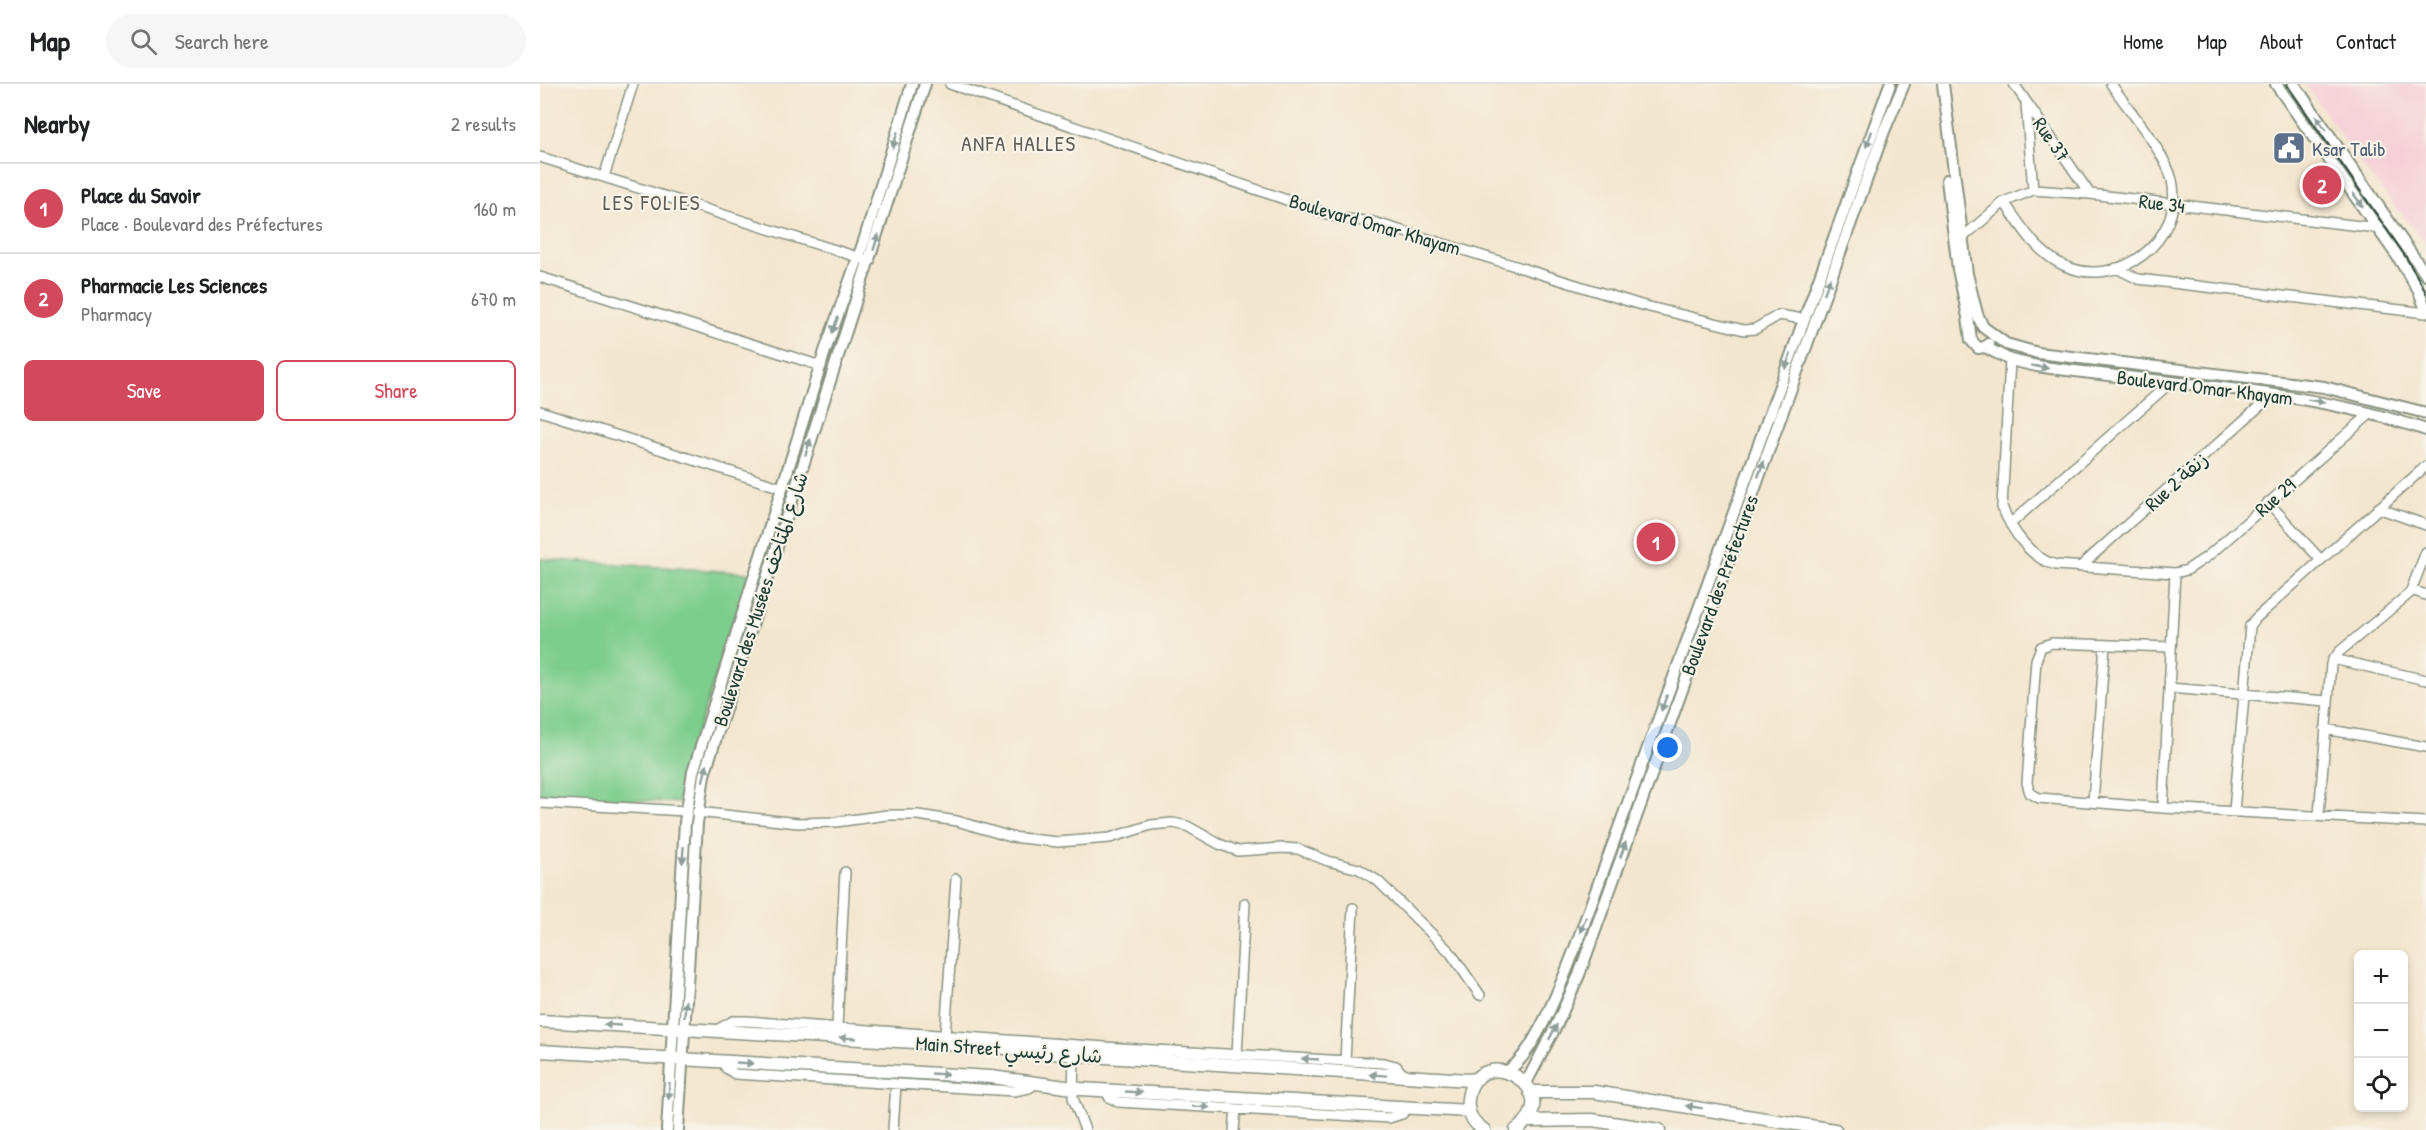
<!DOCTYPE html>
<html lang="en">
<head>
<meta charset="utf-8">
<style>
  body { margin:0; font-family:"Patrick Hand","Playpen Sans Arabic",sans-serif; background:#f6f6f6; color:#202124 }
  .controls { position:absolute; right:18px; bottom:18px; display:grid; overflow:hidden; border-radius:9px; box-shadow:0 3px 9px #0003 }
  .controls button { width:54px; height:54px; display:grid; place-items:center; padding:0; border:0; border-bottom:2px solid #e0e0e0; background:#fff; color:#202124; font:30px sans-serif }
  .you { position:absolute; left:1128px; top:664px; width:21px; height:21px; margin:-15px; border:4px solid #fff; border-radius:50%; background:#1a73e8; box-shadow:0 0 0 9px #1a73e833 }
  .badge { display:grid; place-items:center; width:39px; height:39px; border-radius:50%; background:#d1495b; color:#fff; font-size:20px; font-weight:700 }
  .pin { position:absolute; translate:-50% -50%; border:3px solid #fff; box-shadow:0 2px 6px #0006 }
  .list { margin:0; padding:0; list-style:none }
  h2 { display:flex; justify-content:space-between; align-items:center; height:78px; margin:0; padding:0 24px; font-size:26px }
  h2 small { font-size:20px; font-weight:400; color:#757577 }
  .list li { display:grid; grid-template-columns:39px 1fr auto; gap:18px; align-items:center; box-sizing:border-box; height:90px; padding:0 24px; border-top:2px solid #e0e0e0 }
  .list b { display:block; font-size:22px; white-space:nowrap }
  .list p { margin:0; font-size:20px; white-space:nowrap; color:#757577 }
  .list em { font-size:20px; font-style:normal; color:#757577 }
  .actions { display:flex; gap:12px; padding:18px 24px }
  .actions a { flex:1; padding:14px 0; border:2px solid #d1495b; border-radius:9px; text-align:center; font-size:21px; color:#d1495b }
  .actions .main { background:#d1495b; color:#fff }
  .icon { flex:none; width:33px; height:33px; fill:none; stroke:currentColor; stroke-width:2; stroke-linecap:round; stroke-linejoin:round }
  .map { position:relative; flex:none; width:1886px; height:1046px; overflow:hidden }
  header { display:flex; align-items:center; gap:36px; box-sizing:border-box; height:84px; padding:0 30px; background:#fff; border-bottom:2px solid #e0e0e0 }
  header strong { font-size:28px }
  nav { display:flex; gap:33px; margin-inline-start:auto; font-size:21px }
  .search { width:420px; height:54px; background:#f6f6f6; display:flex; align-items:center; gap:15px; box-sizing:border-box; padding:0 21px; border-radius:33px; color:#757577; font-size:22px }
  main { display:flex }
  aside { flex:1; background:#fff }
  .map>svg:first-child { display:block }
  .built { fill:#f6cfd8 }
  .green { fill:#7dcd8d; stroke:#4e8560; stroke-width:1.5 }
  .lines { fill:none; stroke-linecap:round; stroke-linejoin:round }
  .minor-casing { stroke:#899281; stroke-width:12 }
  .tertiary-casing { stroke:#899281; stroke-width:14 }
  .secondary-casing { stroke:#899281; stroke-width:15 }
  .minor { stroke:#fff; stroke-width:9 }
  .tertiary { stroke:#fff; stroke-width:10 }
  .secondary { stroke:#fff; stroke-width:12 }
  .tram { stroke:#1f3d34; stroke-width:1.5 }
  .oneway { fill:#8f9e9a }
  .labels { text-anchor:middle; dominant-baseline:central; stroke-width:4.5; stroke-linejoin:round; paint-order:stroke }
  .street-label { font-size:20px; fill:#1f3d34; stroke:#f7f3e8 }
  .service-label { font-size:20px; fill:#4e5e75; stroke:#f7f3e8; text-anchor:start }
  .neighbourhood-label { font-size:21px; letter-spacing:1.5px; fill:#5e5e57; stroke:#f7f3e8 }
</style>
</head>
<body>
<header>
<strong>Map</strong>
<div class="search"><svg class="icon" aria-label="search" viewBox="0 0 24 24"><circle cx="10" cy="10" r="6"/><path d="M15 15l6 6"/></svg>Search here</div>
<nav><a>Home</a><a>Map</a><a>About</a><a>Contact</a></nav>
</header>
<main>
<aside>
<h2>Nearby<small>2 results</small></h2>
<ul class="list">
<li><span class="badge">1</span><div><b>Place du Savoir</b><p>Place · Boulevard des Préfectures</p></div><em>160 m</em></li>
<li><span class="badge">2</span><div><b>Pharmacie Les Sciences</b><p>Pharmacy</p></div><em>670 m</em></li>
</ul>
<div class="actions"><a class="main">Save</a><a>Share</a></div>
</aside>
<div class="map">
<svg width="1886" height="1046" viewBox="0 0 1886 1046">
  <rect width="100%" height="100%" fill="#f7f3e8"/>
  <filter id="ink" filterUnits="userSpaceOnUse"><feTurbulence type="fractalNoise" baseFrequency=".0167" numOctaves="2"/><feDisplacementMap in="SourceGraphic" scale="12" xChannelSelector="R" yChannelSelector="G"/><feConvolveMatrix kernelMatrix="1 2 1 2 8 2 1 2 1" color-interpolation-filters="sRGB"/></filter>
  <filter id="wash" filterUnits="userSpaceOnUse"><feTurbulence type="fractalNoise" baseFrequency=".008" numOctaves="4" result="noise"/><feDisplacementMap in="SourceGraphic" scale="24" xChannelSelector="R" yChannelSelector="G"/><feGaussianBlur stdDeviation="1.35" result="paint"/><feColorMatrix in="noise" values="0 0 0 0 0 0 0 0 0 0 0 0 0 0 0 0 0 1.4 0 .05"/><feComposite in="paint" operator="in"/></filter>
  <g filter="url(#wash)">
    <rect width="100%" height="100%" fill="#f3e6ce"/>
    <path class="built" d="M1765,0h121v160l-64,-78z"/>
    <path class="green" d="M0,475l209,14 -64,198 -6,32 -139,-9z"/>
  </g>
  <g filter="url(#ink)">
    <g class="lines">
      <g class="minor-casing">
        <path id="minor" d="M410,0l389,134 34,4 268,83 103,25 11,-1 24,-14 24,4
          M1474,0l76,110
          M1486,20l7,86
          M0,73l330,104
          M64,93l29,-93
          M1464,118c17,24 32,50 59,63 54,26 122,-24 109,-85 -7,-28 -44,-71 -61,-96
          M1422,154l42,-36 29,-12 57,4 287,34
          M1576,184l22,11 288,34
          M0,193l281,89
          M1470,276l-8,147c10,24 29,52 54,58l119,8 12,-3 21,-14 163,-143
          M0,327l242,77
          M1728,418l52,57
          M1838,424l48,17
          M1470,440l160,-141
          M1541,482l190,-170
          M1872,506l14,5
          M1631,563l-119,-4 -11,4 -5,13 -9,123 3,10 9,5 124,10 263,14
          M1793,575l93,21
          M1629,604l158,13
          M1785,645l101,18
          M1553,718l12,-157
          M0,719l146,8
          M1623,724l12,-235
          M1694,727l16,-185 6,-8 170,-152
          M157,728l101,11 38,-1 51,-7h31l39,6 54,16 47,5 52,-4 41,-13 22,-2 14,3 32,18 19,7 45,-3 15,1 30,12 31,8 19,12 72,71 30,43
          M1779,731l12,-151 8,-12 71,-59 16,-41
          M297,943l8,-155
          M175,947l18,-10h13l373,27 265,15 12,3 9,11
          M405,951l11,-156
          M534,971l-1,43 12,32
          M697,971l8,-152
          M805,977l8,-153
          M183,978l3,6 9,6 279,17 15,-3 9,-6
          M567,1006l2,7 9,5 271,16 13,-4 6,-6
          M353,1046l3,-46
          M694,1046l2,-21"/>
      </g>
      <g class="tertiary-casing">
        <path id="tertiary" d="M1403,0l24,190 10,40 6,13 23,17 32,9 286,34 102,26
          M1736,0l122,173 21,34 7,19
          M1754,0l132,191
          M1407,96l11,89 10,48 3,23 7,8 7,-1 4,-3
          M1445,263l25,13 27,6c129,19 264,21 389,64
          M967,987c27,-15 56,-91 67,-120l316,-867
          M986,999l30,-57 23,-51 305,-844 20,-47
          M127,1046l18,-308 8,-50 132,-421 39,-110 48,-157
          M138,1046l19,-307 7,-48 221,-691"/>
      </g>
      <g class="secondary-casing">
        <path id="secondary" d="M0,937l446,25 88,9 395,25 9,-2
          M0,967l451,26 90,12 388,22
          M990,1008h64l241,38
          M986,1037l66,-1 67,10
          M944,1046c-11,-7 -18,-18 -16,-31 7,-62 104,-9 48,31"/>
      </g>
      <use href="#minor" class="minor"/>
      <use href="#tertiary" class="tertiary"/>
      <use href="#secondary" class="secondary"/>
      <path class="tram" d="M1746,0l120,173 20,36"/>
    </g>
    <defs><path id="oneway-solid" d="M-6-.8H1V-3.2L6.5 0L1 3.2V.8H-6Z" transform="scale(1.5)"/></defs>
    <g class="oneway">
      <use href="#oneway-solid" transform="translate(1781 39) rotate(-125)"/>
      <use href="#oneway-solid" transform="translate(1329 55) rotate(110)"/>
      <use href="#oneway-solid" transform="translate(355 56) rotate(107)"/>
      <use href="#oneway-solid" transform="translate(1818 116) rotate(54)"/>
      <use href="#oneway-solid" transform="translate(336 158) rotate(-73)"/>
      <use href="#oneway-solid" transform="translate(1287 202) rotate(-70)"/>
      <use href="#oneway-solid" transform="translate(295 241) rotate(110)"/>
      <use href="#oneway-solid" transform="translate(1248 277) rotate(110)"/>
      <use href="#oneway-solid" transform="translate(1500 283) rotate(10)"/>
      <use href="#oneway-solid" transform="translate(1776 317) rotate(9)"/>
      <use href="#oneway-solid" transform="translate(268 363) rotate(-72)"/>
      <use href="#oneway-solid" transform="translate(1221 385) rotate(-70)"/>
      <use href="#oneway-solid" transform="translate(1124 619) rotate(110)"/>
      <use href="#oneway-solid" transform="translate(165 689) rotate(-75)"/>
      <use href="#oneway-solid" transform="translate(1083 766) rotate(-70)"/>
      <use href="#oneway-solid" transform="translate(143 771) rotate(94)"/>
      <use href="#oneway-solid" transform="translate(1043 841) rotate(110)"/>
      <use href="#oneway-solid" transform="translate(145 925) rotate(-86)"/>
      <use href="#oneway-solid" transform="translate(72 941) rotate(-177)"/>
      <use href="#oneway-solid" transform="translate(1013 948) rotate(-63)"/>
      <use href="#oneway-solid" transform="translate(308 954) rotate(-177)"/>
      <use href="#oneway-solid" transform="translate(770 975) rotate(-177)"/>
      <use href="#oneway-solid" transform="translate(205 979) rotate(3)"/>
      <use href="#oneway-solid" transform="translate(400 990) rotate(3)"/>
      <use href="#oneway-solid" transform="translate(838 991) rotate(-176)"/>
      <use href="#oneway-solid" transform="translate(129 1007) rotate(93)"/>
      <use href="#oneway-solid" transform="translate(594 1008) rotate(3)"/>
      <use href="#oneway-solid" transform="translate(661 1023) rotate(3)"/>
      <use href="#oneway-solid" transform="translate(1154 1023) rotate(-171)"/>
    </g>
  </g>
  <defs>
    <g id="civic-square" transform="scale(1.725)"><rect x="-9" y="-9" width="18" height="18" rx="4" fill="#5c6f8a" stroke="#f7f3e8"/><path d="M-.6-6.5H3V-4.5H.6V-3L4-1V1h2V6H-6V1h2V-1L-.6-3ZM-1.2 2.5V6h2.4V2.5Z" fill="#fff"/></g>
  </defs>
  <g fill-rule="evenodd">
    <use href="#civic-square" x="1749" y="64"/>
  </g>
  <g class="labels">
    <g class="street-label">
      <text transform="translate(1512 55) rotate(55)">Rue 37</text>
      <text transform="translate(1622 119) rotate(7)">Rue 34</text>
      <text transform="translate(835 140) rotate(16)">Boulevard Omar Khayam</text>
      <text transform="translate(1665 303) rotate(7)">Boulevard Omar Khayam</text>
      <text transform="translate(1636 397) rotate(-42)">Rue 2 زنقة</text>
      <text transform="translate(1735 413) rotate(-41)">Rue 29</text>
      <text transform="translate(1179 501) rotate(-70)">Boulevard des Préfectures</text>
      <text transform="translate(220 515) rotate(-72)">Boulevard des Musées شارع المتاحف</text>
      <text transform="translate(469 965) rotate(4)">Main Street شارع رئيسي</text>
    </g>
    <g class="service-label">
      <text x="1772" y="64">Ksar Talib</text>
    </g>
    <g class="neighbourhood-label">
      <text x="479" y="59">ANFA HALLES</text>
      <text x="112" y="118">LES FOLIES</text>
    </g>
  </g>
</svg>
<div class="controls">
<button>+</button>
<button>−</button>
<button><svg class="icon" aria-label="locate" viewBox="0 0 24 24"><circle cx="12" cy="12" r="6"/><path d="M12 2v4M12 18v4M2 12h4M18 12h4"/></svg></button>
</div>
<div class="you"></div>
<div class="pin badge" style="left:1116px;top:458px">1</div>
<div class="pin badge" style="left:1782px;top:101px">2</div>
</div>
</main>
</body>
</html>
